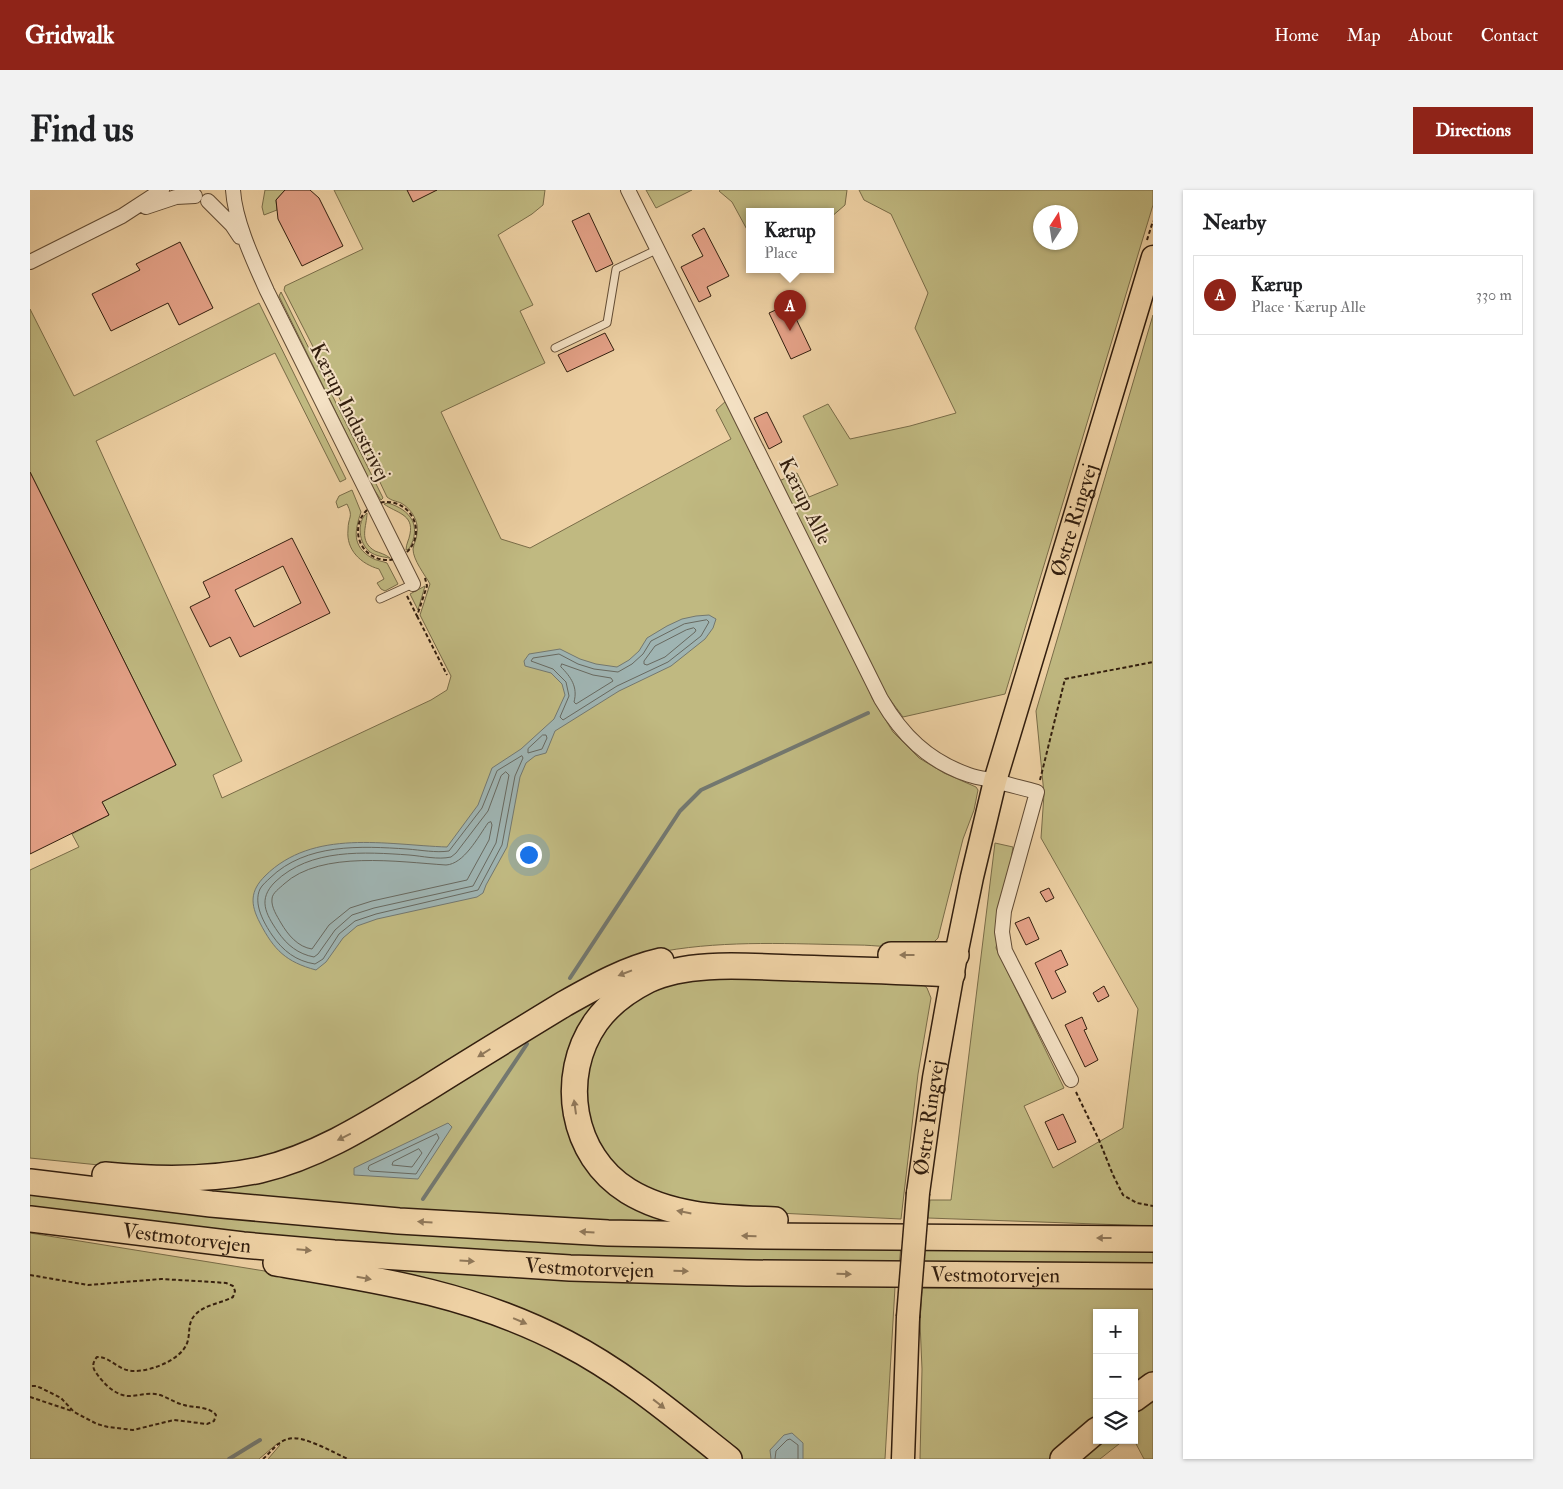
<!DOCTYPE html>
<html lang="en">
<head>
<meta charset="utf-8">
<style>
  body { margin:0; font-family:"IM FELL Double Pica",serif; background:#f2f2f2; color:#202124 }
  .controls { position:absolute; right:15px; bottom:15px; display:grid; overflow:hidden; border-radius:0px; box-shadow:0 1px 4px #0004 }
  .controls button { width:45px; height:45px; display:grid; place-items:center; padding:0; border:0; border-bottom:1px solid #e0e0e0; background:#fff; color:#202124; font:25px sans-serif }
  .compass { position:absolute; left:1003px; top:15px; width:45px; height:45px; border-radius:50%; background:#fff; box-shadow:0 1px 4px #0004; rotate:12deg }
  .you { position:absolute; left:498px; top:664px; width:18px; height:18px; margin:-12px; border:4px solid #fff; border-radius:50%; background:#1a73e8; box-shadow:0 0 0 8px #1a73e833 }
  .badge { display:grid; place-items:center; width:32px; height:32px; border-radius:50%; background:#8f2418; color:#fff; font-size:16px; font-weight:700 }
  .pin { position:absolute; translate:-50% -41px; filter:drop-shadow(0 1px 2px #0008) }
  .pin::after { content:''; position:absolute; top:26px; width:18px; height:15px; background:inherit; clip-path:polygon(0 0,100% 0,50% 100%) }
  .popup { position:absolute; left:716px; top:18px; width:88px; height:65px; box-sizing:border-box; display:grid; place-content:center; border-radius:0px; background:#fff; filter:drop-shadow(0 1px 4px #0005); font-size:16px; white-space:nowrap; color:#757577 }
  .popup b { font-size:19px; color:#202124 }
  .popup::after { content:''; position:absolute; left:50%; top:100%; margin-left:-10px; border:10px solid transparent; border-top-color:#fff }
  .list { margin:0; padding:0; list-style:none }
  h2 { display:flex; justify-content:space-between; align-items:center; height:65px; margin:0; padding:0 20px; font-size:21px }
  h2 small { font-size:16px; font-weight:400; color:#757577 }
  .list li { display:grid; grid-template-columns:32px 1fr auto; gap:15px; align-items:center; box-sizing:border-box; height:80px; margin:0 10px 10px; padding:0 10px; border:1px solid #e0e0e0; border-radius:0px }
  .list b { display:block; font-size:19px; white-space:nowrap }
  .list p { margin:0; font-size:16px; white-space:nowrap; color:#757577 }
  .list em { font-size:16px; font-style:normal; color:#757577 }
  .icon { flex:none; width:28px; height:28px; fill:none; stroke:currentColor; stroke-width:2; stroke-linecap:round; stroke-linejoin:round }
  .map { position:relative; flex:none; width:1123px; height:1269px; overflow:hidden; border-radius:0px }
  header { display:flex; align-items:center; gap:30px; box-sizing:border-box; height:70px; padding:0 25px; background:#8f2418; color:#fff }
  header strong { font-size:24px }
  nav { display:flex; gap:28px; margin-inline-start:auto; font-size:18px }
  .intro { display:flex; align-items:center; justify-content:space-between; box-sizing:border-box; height:120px; padding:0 30px }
  h1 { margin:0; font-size:35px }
  .button { padding:12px 22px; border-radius:0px; background:#8f2418; color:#fff; font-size:18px; font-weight:700 }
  main { display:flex; gap:30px; padding:0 30px }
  aside { flex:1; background:#fff; border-radius:0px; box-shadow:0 1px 4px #0004 }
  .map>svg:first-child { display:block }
  .green { fill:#c0b981; stroke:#796c48; fill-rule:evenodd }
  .water { fill:#9fb4b2; stroke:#737870 }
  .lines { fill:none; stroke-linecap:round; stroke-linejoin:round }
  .shore { stroke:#686960; stroke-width:1 }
  .stream { stroke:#737870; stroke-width:4 }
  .building { fill:#e4a187; stroke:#321e0e; fill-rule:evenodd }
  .service-casing { stroke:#614b34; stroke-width:9 }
  .minor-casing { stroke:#614b34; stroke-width:16 }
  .primary-casing { stroke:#321e0e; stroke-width:25 }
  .motorway-casing { stroke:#321e0e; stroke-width:28 }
  .path { stroke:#321e0e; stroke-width:2; stroke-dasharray:4 2.5; stroke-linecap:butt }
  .service { stroke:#f4e1c4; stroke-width:7 }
  .minor { stroke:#f4e1c4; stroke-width:14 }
  .primary { stroke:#eed1a4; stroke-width:22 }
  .motorway { stroke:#eed1a4; stroke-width:25 }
  .primary-bridge-casing { stroke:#321e0e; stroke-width:25; stroke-linecap:butt }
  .primary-bridge { stroke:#eed1a4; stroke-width:22 }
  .oneway { fill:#907859 }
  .labels { text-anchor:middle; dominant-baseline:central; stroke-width:4; stroke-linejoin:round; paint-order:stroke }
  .street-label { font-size:21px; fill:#321e0e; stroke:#f4e1c4 }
</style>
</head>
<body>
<header>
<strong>Gridwalk</strong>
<nav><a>Home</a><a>Map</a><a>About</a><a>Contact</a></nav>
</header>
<div class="intro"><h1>Find us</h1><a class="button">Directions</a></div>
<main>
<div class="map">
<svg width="1123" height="1269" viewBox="0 0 1123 1269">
  <rect width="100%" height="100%" fill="#eed1a4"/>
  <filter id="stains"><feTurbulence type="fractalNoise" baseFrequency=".004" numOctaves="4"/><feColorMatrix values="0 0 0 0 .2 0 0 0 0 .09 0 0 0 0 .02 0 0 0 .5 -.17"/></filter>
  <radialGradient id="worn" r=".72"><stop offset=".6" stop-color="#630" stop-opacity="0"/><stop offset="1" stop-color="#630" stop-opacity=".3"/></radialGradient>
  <path class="green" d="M235,0h20l-9,10 1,10 -13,5 -2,-8z
    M304,0h211l-2,15 -11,9 -34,21 35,70 -13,6 25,52 -104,49 60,127 29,9 201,-109 -15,-29 11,-10 31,69 5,-1 92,186 17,44 21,34 26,26 25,15 32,14 2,3 -4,20 -11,29 -25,99c-5,6 -12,9 -20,9 -19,2 -42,-2 -61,-2 -64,-1 -129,-5 -192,6l-264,144 -115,58 -60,15 -68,3 -128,-13v-288l49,-23 -7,-13 37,-19 -7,-13 74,-37 -146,-293v-163l44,87 185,-93 87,176 -6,3 -65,-129 -179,88 146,320 -29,14 9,23 209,-98 16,-10 4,-14 -31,-61 10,-31c-5,-9 -17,-24 -17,-35 1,-6 4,-11 4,-16 2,-11 -5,-24 -16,-30 -5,-2 -9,-2 -14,-6l-37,-78 -66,-129 1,-4 78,-37z
    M616,0h46l-36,18z
    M690,0h127l-2,15 -15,13v-6h-80v23l-18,-33 -13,-11z
    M829,0h294v15l-148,489 -102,23 -17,-23 -107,-213 18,-8 12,24 29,-12 -35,-69 25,-12 22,35 60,-13 46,-13 -41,-85 13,-35 -37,-79 -27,-14zM1011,22h29v30h-29z
    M251,102l102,206 -2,2 -8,-12 -94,-192z
    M1123,125v911l-225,-8 2,-18h21l44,-357 18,4 -17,101 68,140 -40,18 29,62 70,-40 15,-119 -97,-171 3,-44 -8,-83z
    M322,300l9,22c-6,18 -10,34 11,46 5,3 10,3 15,5l11,21 -13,7 -4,-2 -4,-6 7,-4 -5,-10c-18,-5 -33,-19 -31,-39 0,-14 6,-12 -1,-26l-9,4 -2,-6 3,-6z
    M358,313c23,7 34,23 21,46l-3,1c0,-6 3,-10 4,-16 4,-20 -14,-21 -26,-30z
    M337,323c0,13 -9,28 8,38 5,2 10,3 15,7 -7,-1 -14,-2 -20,-6 -11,-8 -14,-30 -3,-39z
    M395,396l-7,24 -8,-16z
    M685,786l204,5 8,7 4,10 -13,76 -17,145 -144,-7 -74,-8 -49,-19 -37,-36 -15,-53 11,-52 27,-34 41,-25z
    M614,787l-74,97 34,105 133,46 -206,-7 -211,-14 -162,-17 75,-7 301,-153z
    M0,1000l871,55 -2,22 -504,-17 -365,-39z
    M0,1043l321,52 78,14 98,34 85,49 100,77h-444l12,-14 -2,-2 -19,16h-229z
    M895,1056l228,1v21l-229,-2z
    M313,1076l552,21 -10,172h-145l-112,-85z
    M892,1098l231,1v89l-19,15v-80h-37v111l-42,35h-135l2,-90 -2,-47z
    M1123,1210v59h-9l-10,-19v-25z
    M1072,1250h22l-24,19h-20z"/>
  <path class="water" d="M679,425l7,4 -3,9 -8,11 -34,27 -52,25 -64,40 -9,22 -11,3 -9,7 -6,14 -13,70 -21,38 -3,8 -6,4 -100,22 -20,7 -14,12 -17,24 -10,8c-30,-8 -42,-20 -56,-47 -10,-19 -10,-32 5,-47 48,-48 122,-31 182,-29l31,-42 14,-37 29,-19 33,-30 11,-24 -3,-11 -11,-11 -26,-7 -1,-5 5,-7 31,-5 20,10 16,5 21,3 12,-7 10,-9 8,-13 20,-12 15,-7 14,-3z
    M418,933l4,4 -34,52 -64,-4v-7z
    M762,1243l11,10v16h-32l-1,-9 14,-15z"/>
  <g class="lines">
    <path class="shore" d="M677,430l2,2 -8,14 -33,26 -51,24 -54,34 -3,-3 9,-21 -3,-14 -13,-13 -22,-8 2,-3 26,-4 19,10 16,5 24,3 14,-8 11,-10 8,-13 33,-17z
      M664,438l2,2 -1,2 -30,25 -18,8 -3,-1v-3l11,-15 31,-16z
      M532,474l31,11 18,3 2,3 -37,23 -2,-2c4,-15 -3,-25 -13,-35z
      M513,545h3l1,3 -5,11 -14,4v-4z
      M492,566l1,2 -8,18 -13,69 -24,45 -102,24 -21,7 -16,13 -16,25 -8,5c-19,-3 -32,-13 -43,-29 -8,-12 -19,-31 -12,-46 2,-4 7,-8 10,-11 36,-35 91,-32 137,-29 14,1 29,4 42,2l33,-43 15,-37z
      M476,582l3,3 -13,68 -23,43 -99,22 -22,7 -17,15 -17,24 -4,3c-16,-3 -27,-12 -36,-25 -13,-19 -20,-33 -3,-50 35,-34 90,-30 134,-27 13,1 29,5 42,2l5,-4 32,-42 13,-35z
      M461,632l1,3 -3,15 -22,40 -95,21 -22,7 -21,17 -17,24c-14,-2 -24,-14 -31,-26 -4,-7 -10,-16 -9,-24 0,-6 8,-11 12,-15 37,-34 115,-22 162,-19 18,-1 32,-28 42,-42z
      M407,944l2,4 -23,36 -46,-3 -2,-2 1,-3z
      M389,959l3,4 -10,14 -20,-2 1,-3z
      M745,1269l1,-8 11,-11 3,-1 8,6v14"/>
    <path class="stream" d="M540,788l110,-167 21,-21 167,-77
      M393,1009l104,-155
      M199,1269l31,-19"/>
  </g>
  <path class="building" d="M255,0h25l9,8 24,48 -41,20 -24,-47 -2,-19z
    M377,0h30l-24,12z
    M559,23l24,51 -17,8 -24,-51z
    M674,38l25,48 -22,11 4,9 -12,6 -18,-35 22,-11 -11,-21z
    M150,52l33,66 -34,17 -11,-22 -57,28 -19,-37 48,-24 -4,-6z
    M759,114l22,46 -20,9 -22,-46z
    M575,143l9,17 -47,22 -9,-17z
    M737,222l15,30 -13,7 -15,-31z
    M0,282l146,293 -74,37 7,13 -79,39z
    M262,348l38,75 -90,44 -10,-20 -20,10 -20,-40 20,-10 -7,-15zM253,376l18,37 -47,24 -19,-37z
    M1019,698l5,10 -8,4 -6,-10z
    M999,727l10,22 -13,6 -11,-22z
    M1031,760l7,15 -13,6 11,21 -14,7 -17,-36z
    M1074,796l5,10 -11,6 -5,-9z
    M1052,827l5,12 -3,1 14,30 -13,7 -20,-42z
    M1033,924l13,28 -18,8 -13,-28z"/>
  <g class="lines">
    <g class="service-casing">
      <path id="service" d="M525,158l52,-25 9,-54 36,-17h7
        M350,409l33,-15"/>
    </g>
    <g class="minor-casing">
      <path id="minor" d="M203,0c2,32 21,72 34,101l146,293
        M598,0l253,509c21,36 47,62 88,76 9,3 18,4 27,6 13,4 27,7 41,11l-33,119 -2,21 3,19 66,129
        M178,11l24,24 8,12
        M116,17l30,-10 19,-1
        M0,72l92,-46 40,-26"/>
    </g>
    <g class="primary-casing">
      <g id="primary">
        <path id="s1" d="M888,1003l16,-115 22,-123 16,-78 23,-96 158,-524"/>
        <path d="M873,1269l5,-142"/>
      </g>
    </g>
    <g class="motorway-casing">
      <g id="motorway">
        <path d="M861,765h65"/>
        <path d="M75,985c52,5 104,6 155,-5 60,-14 113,-49 166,-81 46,-29 92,-57 138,-85 32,-18 62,-35 97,-43"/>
        <path d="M0,992l181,22 188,17 209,12 157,3 388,3"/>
        <path id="s2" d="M0,1029l213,26 91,8 236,15 177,5 406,3"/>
        <path d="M745,1030c-50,-2 -103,-2 -147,-29 -57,-35 -70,-115 -32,-169 13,-18 32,-32 52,-42 42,-20 105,-13 150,-12 51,2 103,3 154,6"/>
        <path d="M246,1073c103,17 197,31 290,80 60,31 111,75 163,116"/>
        <path d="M1104,1209l19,-14"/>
        <path d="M1033,1269l34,-29"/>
      </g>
    </g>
    <path class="path" d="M1117,50l6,-19
      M328 341a29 29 0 1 1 58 0a29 29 0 1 1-58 0Z
      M377,406l10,20 10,-30 -2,-8
      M387,426l30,59
      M1010,590l25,-101 88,-17
      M1046,902l23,48 14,35 10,20 14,8 16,3
      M0,1085l58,10 73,-6 52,3 13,1 7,3 2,5 -2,6c-13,7 -28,7 -38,18 -7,7 -5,16 -7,25 -4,19 -36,31 -53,31 -16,1 -25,-15 -38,-14 -5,6 -5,11 0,17 7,10 18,21 31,22 9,0 18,-3 27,-2 10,1 19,9 29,11 10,3 25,1 32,10l-2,6 -7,3 -33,-4 -41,10 -25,-3 -11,-3 -23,-12 -13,-14 -20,-10 -5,-2h-6
      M0,1207l42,14
      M233,1269c8,-7 15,-18 25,-20 14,-5 46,14 60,20"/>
    <use href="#service" class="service"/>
    <use href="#minor" class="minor"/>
    <use href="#primary" class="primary"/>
    <use href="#motorway" class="motorway"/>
    <g class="primary-bridge-casing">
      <path id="primary-bridge" d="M878,1127l10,-124"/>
    </g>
    <use href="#primary-bridge" class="primary-bridge"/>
  </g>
  <defs><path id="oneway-solid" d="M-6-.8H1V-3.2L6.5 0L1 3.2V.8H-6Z" transform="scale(1.25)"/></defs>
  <g class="oneway">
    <use href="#oneway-solid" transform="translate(877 765) rotate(-180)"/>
    <use href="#oneway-solid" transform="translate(595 783) rotate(159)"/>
    <use href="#oneway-solid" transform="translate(454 863) rotate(148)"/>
    <use href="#oneway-solid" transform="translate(545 917) rotate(-98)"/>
    <use href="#oneway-solid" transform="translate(314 947) rotate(154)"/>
    <use href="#oneway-solid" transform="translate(654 1022) rotate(-169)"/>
    <use href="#oneway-solid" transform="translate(395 1032) rotate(-177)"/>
    <use href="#oneway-solid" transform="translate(557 1042) rotate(-177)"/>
    <use href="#oneway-solid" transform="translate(719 1046) rotate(-179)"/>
    <use href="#oneway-solid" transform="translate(1074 1048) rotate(-180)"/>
    <use href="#oneway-solid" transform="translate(274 1060) rotate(5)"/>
    <use href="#oneway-solid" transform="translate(437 1071) rotate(4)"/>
    <use href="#oneway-solid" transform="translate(651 1081) rotate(2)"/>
    <use href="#oneway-solid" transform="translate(814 1084) rotate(1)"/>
    <use href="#oneway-solid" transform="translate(334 1088) rotate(10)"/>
    <use href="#oneway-solid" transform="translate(490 1131) rotate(23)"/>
    <use href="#oneway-solid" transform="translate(629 1214) rotate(38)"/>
  </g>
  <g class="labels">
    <g class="street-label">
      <text transform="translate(320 222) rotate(63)">Kærup Industrivej</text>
      <text transform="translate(775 311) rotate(64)">Kærup Alle</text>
      <text stroke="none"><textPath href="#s1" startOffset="692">Østre Ringvej</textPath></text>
      <text stroke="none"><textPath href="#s1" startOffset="76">Østre Ringvej</textPath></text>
      <text stroke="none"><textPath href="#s2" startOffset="158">Vestmotorvejen</textPath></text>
      <text stroke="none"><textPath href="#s2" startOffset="562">Vestmotorvejen</textPath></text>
      <text stroke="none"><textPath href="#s2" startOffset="968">Vestmotorvejen</textPath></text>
    </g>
  </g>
  <rect width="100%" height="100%" filter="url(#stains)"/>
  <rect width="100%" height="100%" fill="url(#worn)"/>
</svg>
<div class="controls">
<button>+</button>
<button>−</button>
<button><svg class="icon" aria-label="layers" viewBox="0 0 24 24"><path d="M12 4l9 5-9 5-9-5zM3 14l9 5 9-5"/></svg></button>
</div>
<svg class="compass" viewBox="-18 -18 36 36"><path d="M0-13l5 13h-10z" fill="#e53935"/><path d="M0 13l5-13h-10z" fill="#757577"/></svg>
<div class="you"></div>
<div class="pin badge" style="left:760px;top:141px">A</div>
<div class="popup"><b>Kærup</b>Place</div>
</div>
<aside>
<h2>Nearby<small></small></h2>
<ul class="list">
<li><span class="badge">A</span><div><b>Kærup</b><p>Place · Kærup Alle</p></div><em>330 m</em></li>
</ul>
</aside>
</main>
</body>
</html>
